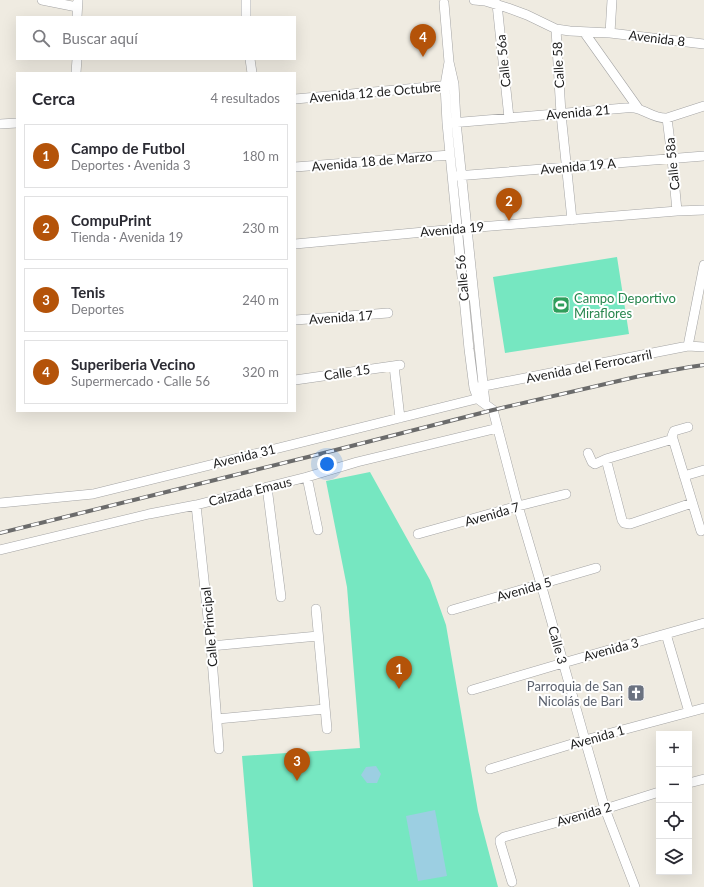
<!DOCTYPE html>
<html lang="es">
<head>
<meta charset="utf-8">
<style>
  body { margin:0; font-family:Lato,sans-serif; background:#f7f7f7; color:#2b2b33 }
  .controls { position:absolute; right:12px; bottom:12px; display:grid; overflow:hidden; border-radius:0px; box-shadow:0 4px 16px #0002 }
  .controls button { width:36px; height:36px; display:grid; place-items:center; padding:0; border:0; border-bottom:1px solid #e1e1e2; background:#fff; color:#2b2b33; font:20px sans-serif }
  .you { position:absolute; left:327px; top:464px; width:14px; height:14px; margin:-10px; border:3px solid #fff; border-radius:50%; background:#1a73e8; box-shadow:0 0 0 6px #1a73e833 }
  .badge { display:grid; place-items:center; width:26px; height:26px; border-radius:50%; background:#b45309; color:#fff; font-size:13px; font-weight:700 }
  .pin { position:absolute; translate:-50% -33px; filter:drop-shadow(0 1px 2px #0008) }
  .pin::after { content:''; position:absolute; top:21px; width:14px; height:12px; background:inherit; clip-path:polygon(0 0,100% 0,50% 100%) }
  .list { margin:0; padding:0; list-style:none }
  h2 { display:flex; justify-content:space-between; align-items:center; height:52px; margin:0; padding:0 16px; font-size:17px }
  h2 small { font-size:13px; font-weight:400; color:#7c7c81 }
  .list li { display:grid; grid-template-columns:26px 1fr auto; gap:12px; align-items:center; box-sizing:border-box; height:64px; margin:0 8px 8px; padding:0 8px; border:1px solid #e1e1e2; border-radius:0px }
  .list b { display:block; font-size:15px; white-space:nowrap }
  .list p { margin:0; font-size:13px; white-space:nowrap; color:#7c7c81 }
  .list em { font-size:13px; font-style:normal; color:#7c7c81 }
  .icon { flex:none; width:22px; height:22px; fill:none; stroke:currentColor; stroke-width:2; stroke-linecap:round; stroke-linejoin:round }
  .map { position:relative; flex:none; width:704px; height:887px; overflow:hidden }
  .search { position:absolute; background:#fff; box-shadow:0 4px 16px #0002; left:16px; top:16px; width:280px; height:44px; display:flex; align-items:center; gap:10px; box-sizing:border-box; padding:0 14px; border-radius:0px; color:#7c7c81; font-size:15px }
  .panel { position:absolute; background:#fff; box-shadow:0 4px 16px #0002; left:16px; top:72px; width:280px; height:340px; border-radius:0px }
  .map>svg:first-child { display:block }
  .pitch { fill:#76e7c1 }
  .water { fill:#9ccfe2 }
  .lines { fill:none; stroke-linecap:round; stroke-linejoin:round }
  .minor-casing { stroke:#a4a4a4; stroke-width:10 }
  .minor { stroke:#fff; stroke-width:9 }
  .rail-casing { stroke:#6b6b6b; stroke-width:4 }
  .rail { stroke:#fff; stroke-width:2.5; stroke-dasharray:8; stroke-linecap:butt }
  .labels { text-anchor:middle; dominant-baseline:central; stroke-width:4; stroke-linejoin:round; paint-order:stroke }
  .street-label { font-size:13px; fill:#1d1d1d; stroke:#fff }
  .leisure-label { font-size:13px; fill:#27864d; stroke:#fff; text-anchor:start }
  .worship-label { font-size:13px; fill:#5b616d; stroke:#fff; text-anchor:end }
</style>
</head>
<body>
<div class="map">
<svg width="704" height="887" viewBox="0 0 704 887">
  <rect width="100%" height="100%" fill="#efebe1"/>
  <path class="pitch" d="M617,257l12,77 -124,19 -12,-76z
    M370,472l60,108 16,45 32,186 20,76h-245l-11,-131 118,-8 -13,-161 -21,-106z"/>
  <path class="water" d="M376,766l5,8 -4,9h-10l-6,-8 5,-8z
    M435,810l12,66 -29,5 -12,-65z"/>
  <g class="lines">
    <g class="minor-casing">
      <path id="minor" d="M42,0l35,7
        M474,0l11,1 23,7 19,7 29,14 14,2 40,2 94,11
        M444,3l5,59 5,22 2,38 29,281
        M497,4l12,114
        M77,17l1,-17
        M246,17v-17
        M556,29l5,85 11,106
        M584,32l54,76
        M610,33l2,-33
        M250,59l2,14
        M449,62l-4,23 2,38 22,226 5,39 4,11 15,11 25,96 23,78 44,156 20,69 30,78
        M76,73l1,-14
        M295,99l156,-14
        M667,118l5,40 5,53
        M451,123l174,-15c4,0 9,-1 13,1 10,3 18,10 29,9l37,-12
        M0,124l17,-1
        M295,167l155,-12
        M456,176l248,-20
        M295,244l172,-16 210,-17 27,-1
        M295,320l93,-7
        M688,346l16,-81
        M394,366l6,52
        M295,380l105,-15
        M479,387l209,-41 16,1
        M688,427l-14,4 -2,5 1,3 28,92
        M588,453l4,9 3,2 11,-5 67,-20
        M606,459l16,61 2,3 6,1 62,-21
        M684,476l20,-6
        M307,477l11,53
        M267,487l14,110
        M0,503l93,-9 391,-97
        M196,505l15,141 8,103
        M418,534l100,-28 48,-12
        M0,550l149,-36 47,-9 111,-28 50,-15 141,-34
        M316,609l11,120
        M452,610l144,-42
        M666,634l23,78
        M211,646l107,-10
        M472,690l91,-27 141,-40
        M217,719l108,-10
        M490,769l95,-29 119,-32
        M689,783l15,-4
        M512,882l-12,-40v-2l4,-3 101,-28 54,-17"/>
    </g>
    <use href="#minor" class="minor"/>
    <g class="rail-casing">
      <path id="rail" d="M0,533l312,-77 181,-46 147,-34 50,-9 14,-2"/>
    </g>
    <use href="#rail" class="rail"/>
  </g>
  <defs>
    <g id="stadium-square" transform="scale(0.9)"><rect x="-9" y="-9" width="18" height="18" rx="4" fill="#2e9e5b" stroke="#fff"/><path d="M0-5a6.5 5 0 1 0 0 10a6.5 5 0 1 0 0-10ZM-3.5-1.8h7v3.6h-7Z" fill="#fff"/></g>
    <g id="church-square" transform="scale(0.9)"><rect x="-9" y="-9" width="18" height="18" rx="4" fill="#6b7280" stroke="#fff"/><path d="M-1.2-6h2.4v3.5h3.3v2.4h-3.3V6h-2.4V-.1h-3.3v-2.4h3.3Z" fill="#fff"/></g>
  </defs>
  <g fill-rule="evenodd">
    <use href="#stadium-square" x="561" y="305"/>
    <use href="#church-square" x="636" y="693"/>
  </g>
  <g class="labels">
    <g class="street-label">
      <text transform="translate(657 38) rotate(7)">Avenida 8</text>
      <text transform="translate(503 61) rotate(-96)">Calle 56a</text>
      <text transform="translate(558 65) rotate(-93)">Calle 58</text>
      <text transform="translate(375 92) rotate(-5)">Avenida 12 de Octubre</text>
      <text transform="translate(578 112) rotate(-5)">Avenida 21</text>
      <text transform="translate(372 161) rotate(-5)">Avenida 18 de Marzo</text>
      <text transform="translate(672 164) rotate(-96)">Calle 58a</text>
      <text transform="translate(578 166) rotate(-5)">Avenida 19 A</text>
      <text transform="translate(452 229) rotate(-5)">Avenida 19</text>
      <text transform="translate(462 278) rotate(-95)">Calle 56</text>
      <text transform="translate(341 317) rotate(-4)">Avenida 17</text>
      <text transform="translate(589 366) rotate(-11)">Avenida del Ferrocarril</text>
      <text transform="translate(347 372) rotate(-8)">Calle 15</text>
      <text transform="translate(244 456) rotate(-14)">Avenida 31</text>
      <text transform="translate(250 491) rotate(-14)">Calzada Emaus</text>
      <text transform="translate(492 514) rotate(-16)">Avenida 7</text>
      <text transform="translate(524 589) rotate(-16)">Avenida 5</text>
      <text transform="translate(209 627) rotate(-95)">Calle Principal</text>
      <text transform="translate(558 645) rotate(75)">Calle 3</text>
      <text transform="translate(611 649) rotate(-15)">Avenida 3</text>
      <text transform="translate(597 737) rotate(-16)">Avenida 1</text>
      <text transform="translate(584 814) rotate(-16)">Avenida 2</text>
    </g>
    <g class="leisure-label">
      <text x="574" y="298">Campo Deportivo<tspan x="574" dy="15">Miraflores</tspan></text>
    </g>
    <g class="worship-label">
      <text x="623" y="686">Parroquia de San<tspan x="623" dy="15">Nicolás de Bari</tspan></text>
    </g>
  </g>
</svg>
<div class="controls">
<button>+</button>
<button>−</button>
<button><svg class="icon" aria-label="locate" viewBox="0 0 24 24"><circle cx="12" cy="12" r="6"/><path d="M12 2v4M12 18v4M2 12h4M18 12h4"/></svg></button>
<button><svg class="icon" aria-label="layers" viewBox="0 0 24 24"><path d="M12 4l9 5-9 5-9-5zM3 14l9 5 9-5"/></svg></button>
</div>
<div class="you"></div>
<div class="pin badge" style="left:399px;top:689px">1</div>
<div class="pin badge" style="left:509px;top:221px">2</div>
<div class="pin badge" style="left:297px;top:781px">3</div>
<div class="pin badge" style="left:423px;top:57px">4</div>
<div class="search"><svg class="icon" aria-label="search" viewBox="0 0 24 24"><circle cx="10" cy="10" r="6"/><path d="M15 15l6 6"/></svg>Buscar aquí</div>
<section class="panel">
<h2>Cerca<small>4 resultados</small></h2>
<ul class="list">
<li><span class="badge">1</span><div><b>Campo de Futbol</b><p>Deportes · Avenida 3</p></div><em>180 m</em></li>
<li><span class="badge">2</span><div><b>CompuPrint</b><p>Tienda · Avenida 19</p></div><em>230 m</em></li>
<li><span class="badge">3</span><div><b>Tenis</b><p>Deportes</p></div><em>240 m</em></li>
<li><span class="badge">4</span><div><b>Superiberia Vecino</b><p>Supermercado · Calle 56</p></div><em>320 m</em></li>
</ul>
</section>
</div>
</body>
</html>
